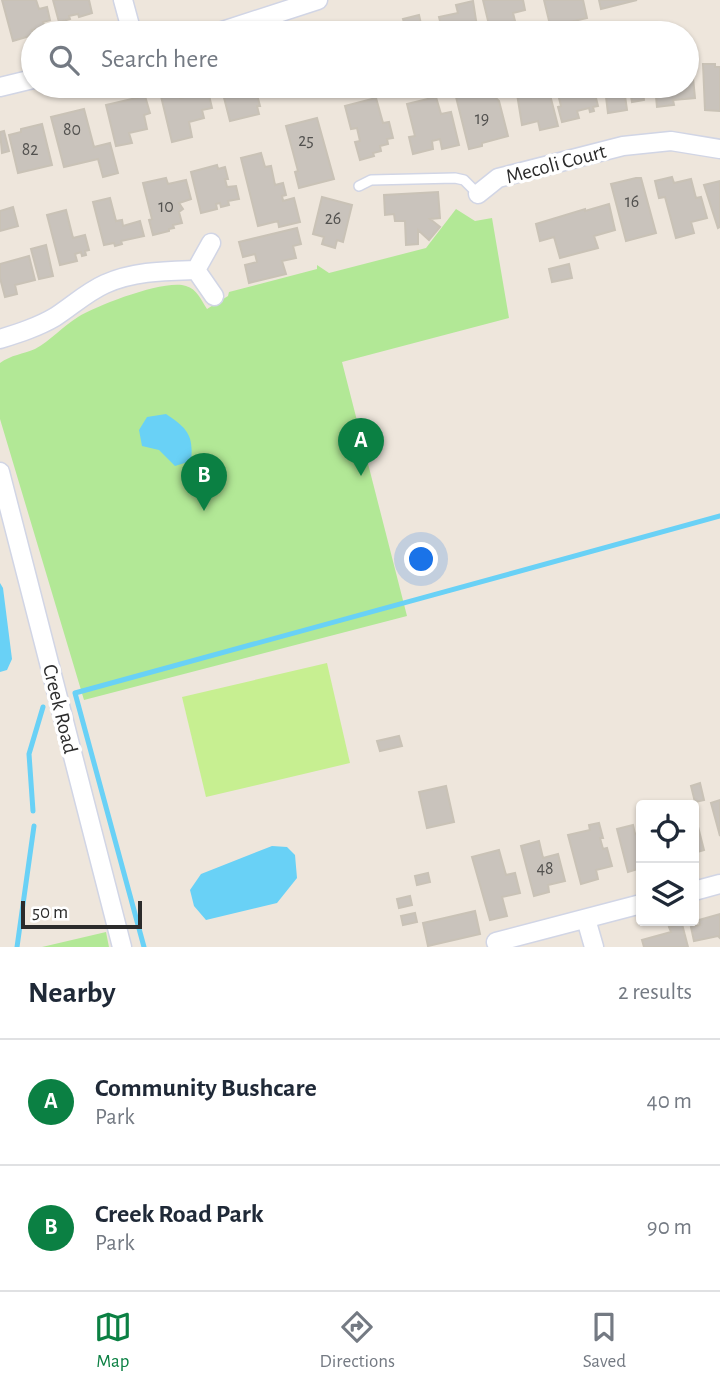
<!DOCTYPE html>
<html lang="en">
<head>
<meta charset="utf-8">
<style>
  body { margin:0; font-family:"Alegreya Sans",sans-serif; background:#f6f6f7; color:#1f2937 }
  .controls { position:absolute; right:21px; bottom:21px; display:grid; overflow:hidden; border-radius:7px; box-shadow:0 2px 5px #0004 }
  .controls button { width:63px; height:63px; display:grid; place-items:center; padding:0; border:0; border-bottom:2px solid #e0e1e3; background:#fff; color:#1f2937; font:35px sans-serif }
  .scale { position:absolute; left:21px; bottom:18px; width:121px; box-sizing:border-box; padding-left:7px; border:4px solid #2b2b2b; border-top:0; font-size:19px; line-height:24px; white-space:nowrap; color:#2b2b2b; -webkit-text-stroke:5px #fff; paint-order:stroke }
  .you { position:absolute; left:422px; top:560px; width:24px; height:24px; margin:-18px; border:5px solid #fff; border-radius:50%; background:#1a73e8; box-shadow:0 0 0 10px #1a73e833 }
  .badge { display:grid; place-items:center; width:46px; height:46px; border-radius:50%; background:#0b8043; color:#fff; font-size:23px; font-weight:700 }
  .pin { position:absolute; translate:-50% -58px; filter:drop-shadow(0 2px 4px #0008) }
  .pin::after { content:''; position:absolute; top:37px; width:24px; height:21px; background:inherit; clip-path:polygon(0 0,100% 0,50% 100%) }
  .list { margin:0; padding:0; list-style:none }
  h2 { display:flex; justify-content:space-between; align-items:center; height:91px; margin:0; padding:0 28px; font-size:30px }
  h2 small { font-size:23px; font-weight:400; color:#747a83 }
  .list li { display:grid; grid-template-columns:46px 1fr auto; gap:21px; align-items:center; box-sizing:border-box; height:126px; padding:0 28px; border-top:2px solid #e0e1e3 }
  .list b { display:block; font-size:26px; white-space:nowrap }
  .list p { margin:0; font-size:23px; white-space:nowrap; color:#747a83 }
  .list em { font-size:23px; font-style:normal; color:#747a83 }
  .icon { flex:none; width:38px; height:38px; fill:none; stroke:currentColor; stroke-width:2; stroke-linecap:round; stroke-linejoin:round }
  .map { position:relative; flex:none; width:720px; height:947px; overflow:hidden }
  .search { position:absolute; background:#fff; box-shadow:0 2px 5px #0004; left:21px; right:21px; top:21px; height:77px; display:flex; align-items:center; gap:18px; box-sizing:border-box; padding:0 24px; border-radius:38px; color:#747a83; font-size:26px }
  .sheet { height:343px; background:#fff }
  nav { display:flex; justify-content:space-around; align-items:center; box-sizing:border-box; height:98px; border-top:2px solid #e0e1e3; background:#fff; font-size:19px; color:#747a83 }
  nav a { display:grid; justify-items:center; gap:4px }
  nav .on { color:#0b8043 }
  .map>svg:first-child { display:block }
  .green { fill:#b2e896 }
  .pitch { fill:#c7ef91 }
  .water { fill:#69d1f6 }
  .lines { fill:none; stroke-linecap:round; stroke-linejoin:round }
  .stream { stroke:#69d1f6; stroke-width:5 }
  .building { fill:#c9c3bc; stroke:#c9c2b6; stroke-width:2 }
  .lane-casing { stroke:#d1d5e5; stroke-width:12 }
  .street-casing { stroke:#d1d5e5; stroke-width:21 }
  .lane { stroke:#fff; stroke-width:9 }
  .street { stroke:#fff; stroke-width:18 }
  .labels { text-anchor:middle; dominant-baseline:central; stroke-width:7; stroke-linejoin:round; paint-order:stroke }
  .number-label { font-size:18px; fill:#52514f }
  .street-label { font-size:21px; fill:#2b2b2b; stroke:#fff }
</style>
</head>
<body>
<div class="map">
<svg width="720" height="947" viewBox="0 0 720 947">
  <rect width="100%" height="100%" fill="#eee6dc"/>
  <path class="green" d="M456,209l19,12 17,-3 17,100 -167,44 65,254 -323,84 -84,-281v-56c11,-8 23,-9 35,-14 15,-8 28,-23 43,-32 20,-12 87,-38 108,-31 11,3 15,14 21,23l21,-13 1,-4 88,-23v-4l12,8 97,-25z
    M106,932l3,15h-67z"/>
  <path class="pitch" d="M327,663l23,100 -144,34 -24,-100z"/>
  <path class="water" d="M166,414c21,14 28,21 25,47l-16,5 -16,-16 -17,-4 -3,-16 8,-13z
    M0,583l3,5 9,71 -5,11 -7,2z
    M272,846l15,1 8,8 2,23 -20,25 -71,17 -12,-14 -4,-16 11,-16z"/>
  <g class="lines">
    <path class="stream" d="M33,811l-4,-57 14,-47
      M17,947l17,-121
      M144,947l-69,-254c215,-57 430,-119 645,-177"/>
  </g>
  <path class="building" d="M2,0h34l3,9 8,-2 3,13 -7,2 2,5 -13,3 1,5 -20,6z
    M53,0h36l3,13 -13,4 -1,-3 -9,2 1,3 -11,3z
    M483,0h40l2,10 -12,3 5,20h-27z
    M544,0h39l4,18 -26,6 2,9h-11z
    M599,0h38l-36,9z
    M473,1l5,32h-35l-4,-16 19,-4 -2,-8z
    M419,15l4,18h-31l-1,-4 14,-3 -2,-7z
    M703,64h12v3h5v44l-15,-1z
    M692,67l3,31 -22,2 1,5 -17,2 -2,-21h32v-18z
    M221,86h21l1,4 12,-3 5,19h-3l2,8 -29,7z
    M545,86l3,1 10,39 -18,4 -2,-9 -16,4 -5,-31z
    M556,86h37l5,20 -5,1 1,4 -4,1 -1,-4 -12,3 2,7 -17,4 -4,-15 3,-1z
    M607,86h35l2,14 -12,2 -1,-6h-6l2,14 -19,3 -2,-16 3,-1z
    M174,89l2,5 3,-1 1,5 28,-7 4,17 -10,2 2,8 -15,4 3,15 -20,5 -12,-50z
    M487,89l12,12 9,35 -26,7v3l-13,3 -13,-52z
    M145,96l5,17 -6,2 3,14 -18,4 3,10 -16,3 -10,-41z
    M436,97l5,17 10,-2 8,33 -17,4 -2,-10 -8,2 1,8 -20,5 -4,-17 6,-1 -8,-32z
    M376,98l7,25 6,-1 4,16 -6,1 1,5 -8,2 1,5 -8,2 1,3 -14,4 -5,-18 5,-1 -3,-13 -6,1 -6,-23z
    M84,109l10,38 16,-4 8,30 -15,4 -5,-18 -34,8 -13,-50z
    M317,118l17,61 -35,9 -4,-16 3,-1 -12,-45z
    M42,124l10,41 -34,8 -9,-38 12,-3v-3z
    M4,131l5,20 -7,2 -2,-21z
    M261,153l4,14 6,-1 4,19 8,-2 3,12 -4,1 1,5 11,-3 6,24 -21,5 -1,-6 -20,5 -17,-68z
    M217,165l1,4 7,-2 3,12h-3l2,8 9,-1 3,13 -11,2 1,4 -8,2 -1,-4 -4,1 1,5 -16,4 -10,-41z
    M672,177l2,6 17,-4 5,19 5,-1 6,21 -16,4 3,11 -18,5 -11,-41 -6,1 -4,-17z
    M166,178l2,6 18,-4 5,19 -12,4 4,6 -4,3 3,11 -9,2 1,3 -5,1v2l-16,4 -4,-15 3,-1 -9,-36z
    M636,178h5l15,55 -30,8 -15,-57z
    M720,181v46l-2,1 -14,-43z
    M438,192l2,26 -10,1 10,8 -11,13 -11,-10v14l-12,1 -1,-24h-10l-1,-7 -9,1 -1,-20z
    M322,197l30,8 -9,37 -6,-2 -2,8 -13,-4 2,-7 -11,-3z
    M110,198l6,23 6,-1 1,6 17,-5 4,15 -23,5 1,3 -7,2 -1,-3 -10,2 -11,-43z
    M609,204l6,26 -21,6 4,12 -38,10 -6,-21 -14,4 -4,-17 49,-15v2z
    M13,207l5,19 -18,5v-20z
    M66,210l7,28 12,-3 4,15 -4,1 1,4 -4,1 -1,-4 -6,2 2,7 -17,4 -13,-50z
    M297,228l4,16 -8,2 3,12 -14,3 4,13 -37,9 -4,-18 12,-3 -2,-8 -12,3 -4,-15z
    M46,245l7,31 -14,3 -8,-30z
    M29,256l6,24 -20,5 2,9 -12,3 -5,-19v-14z
    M569,264l3,14 -20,4 -3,-13z
    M399,736l3,10 -22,5 -3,-10z
    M700,783l4,17 -9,2 -4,-16z
    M446,786l8,36 -27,6 -8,-36z
    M720,800v36l-9,-33z
    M694,811l10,39 -10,3z
    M599,823l4,15h-3l3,11 4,-1 5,18 -16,4 2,9 -17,5 -13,-49 22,-5 -1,-5z
    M633,825l2,9 6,-1v35l-13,4 -11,-43z
    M539,841l4,17 15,-4 7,27 -17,4 1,7 -15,4 -13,-50z
    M499,850l7,25 9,-2 5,20 -18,4 5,19 -17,4 -18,-63z
    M428,873l2,9 -13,3 -2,-9z
    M410,896l2,9 -13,3 -2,-9z
    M475,911l5,23 -52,12 -5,-23z
    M415,913l2,9 -14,3 -2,-9z
    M720,914v24l-2,-2 -24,5 -3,-14 9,-2 -1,-5z
    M682,924l6,23h-44l-2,-7 29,-8 -2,-5z"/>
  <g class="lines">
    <g class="lane-casing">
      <path id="lane" d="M359,186l12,-6 84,-2 9,2 14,14"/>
    </g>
    <g class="street-casing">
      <path id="street" d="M123,0l9,33
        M216,33l102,-33
        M0,87l33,-8
        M478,194l20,-16 125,-32 48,-5 49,8
        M211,243l-15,27 18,26
        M0,339c19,-6 38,-12 55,-22 17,-11 32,-25 50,-33 29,-13 60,-13 91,-14
        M0,472l122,475
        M694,891l26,-7
        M586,919l8,28
        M496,942l145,-38"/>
    </g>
    <use href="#lane" class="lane"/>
    <use href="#street" class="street"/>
  </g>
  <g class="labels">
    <g class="number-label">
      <text x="482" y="119">19</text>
      <text x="72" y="130">80</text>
      <text x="306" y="141">25</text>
      <text x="30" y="150">82</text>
      <text x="632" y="202">16</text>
      <text x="166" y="207">10</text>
      <text x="333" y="219">26</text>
      <text x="545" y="869">48</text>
    </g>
    <g class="street-label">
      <text transform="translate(556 164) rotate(-15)">Mecoli Court</text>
      <text transform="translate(60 709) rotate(76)">Creek Road</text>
    </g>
  </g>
</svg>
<div class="controls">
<button><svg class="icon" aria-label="locate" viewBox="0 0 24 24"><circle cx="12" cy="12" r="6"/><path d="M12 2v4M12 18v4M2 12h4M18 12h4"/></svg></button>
<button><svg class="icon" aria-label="layers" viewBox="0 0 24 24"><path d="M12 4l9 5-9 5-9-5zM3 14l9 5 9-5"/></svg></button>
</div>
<div class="scale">50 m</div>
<div class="you"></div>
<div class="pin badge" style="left:361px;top:476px">A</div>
<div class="pin badge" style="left:204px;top:511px">B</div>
<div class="search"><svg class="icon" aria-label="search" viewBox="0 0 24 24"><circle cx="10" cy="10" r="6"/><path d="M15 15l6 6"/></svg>Search here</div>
</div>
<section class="sheet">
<h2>Nearby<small>2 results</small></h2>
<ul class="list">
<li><span class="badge">A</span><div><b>Community Bushcare</b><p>Park</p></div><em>40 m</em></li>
<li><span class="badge">B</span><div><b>Creek Road Park</b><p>Park</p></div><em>90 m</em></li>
</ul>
</section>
<nav>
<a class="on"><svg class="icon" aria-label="map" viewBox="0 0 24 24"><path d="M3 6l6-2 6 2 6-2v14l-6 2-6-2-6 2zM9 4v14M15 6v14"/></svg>Map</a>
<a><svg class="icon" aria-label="directions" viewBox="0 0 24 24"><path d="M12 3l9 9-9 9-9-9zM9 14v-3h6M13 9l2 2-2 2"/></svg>Directions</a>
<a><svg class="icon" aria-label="saved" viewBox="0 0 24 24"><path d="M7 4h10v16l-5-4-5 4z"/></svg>Saved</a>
</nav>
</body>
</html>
